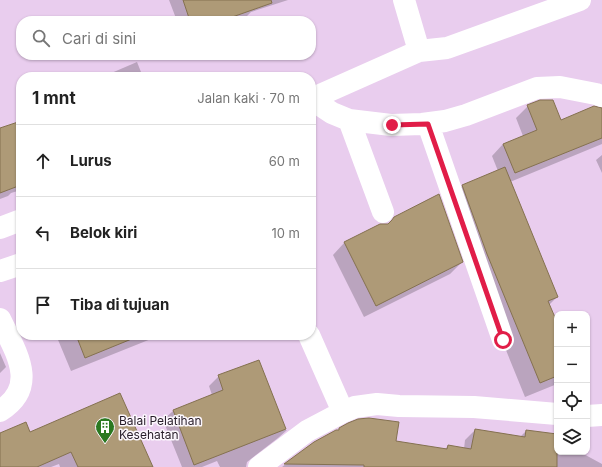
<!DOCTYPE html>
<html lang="id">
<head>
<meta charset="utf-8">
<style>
  body { margin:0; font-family:Inter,sans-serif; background:#f6f6f6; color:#222 }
  .controls { position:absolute; right:12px; bottom:12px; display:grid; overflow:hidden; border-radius:8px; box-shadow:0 1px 3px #0004 }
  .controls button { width:36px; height:36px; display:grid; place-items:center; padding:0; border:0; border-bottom:1px solid #e0e0e0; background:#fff; color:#222; font:20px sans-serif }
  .stop { position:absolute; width:12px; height:12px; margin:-9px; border:3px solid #e11d48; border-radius:50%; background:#fff }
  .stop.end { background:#e11d48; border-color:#fff; box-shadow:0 1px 4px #0008 }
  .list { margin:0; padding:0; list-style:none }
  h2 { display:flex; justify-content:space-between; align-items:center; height:52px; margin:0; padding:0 16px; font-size:17px }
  h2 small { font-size:13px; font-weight:400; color:#767676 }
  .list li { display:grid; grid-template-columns:26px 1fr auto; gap:12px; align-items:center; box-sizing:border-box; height:72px; padding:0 16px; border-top:1px solid #e0e0e0 }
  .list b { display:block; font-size:15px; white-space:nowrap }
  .list em { font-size:13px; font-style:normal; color:#767676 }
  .icon { flex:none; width:22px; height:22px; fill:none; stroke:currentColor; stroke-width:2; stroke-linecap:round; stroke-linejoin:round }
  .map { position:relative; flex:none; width:602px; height:467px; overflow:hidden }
  .search { position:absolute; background:#fff; box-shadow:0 1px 3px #0004; left:16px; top:16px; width:300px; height:44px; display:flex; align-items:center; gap:10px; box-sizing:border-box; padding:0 14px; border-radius:16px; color:#767676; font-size:15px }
  .panel { position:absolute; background:#fff; box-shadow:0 1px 3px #0004; left:16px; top:72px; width:300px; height:268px; border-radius:16px }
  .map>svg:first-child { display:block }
  .shadow { fill:#0003 }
  .building { fill:#ae9a77; stroke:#847150 }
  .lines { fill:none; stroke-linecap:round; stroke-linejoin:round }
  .minor { stroke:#fff; stroke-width:22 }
  .route { stroke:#e11d48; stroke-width:5 }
  .labels { text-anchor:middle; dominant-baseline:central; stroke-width:3; stroke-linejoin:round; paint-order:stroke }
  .poi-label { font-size:12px; fill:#261c28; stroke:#fcf7fd; text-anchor:start }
</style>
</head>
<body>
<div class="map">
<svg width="602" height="467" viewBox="0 0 602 467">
  <rect width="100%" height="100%" fill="#e9cdee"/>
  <path class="shadow" d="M169,0h119l-37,12 -6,6 -7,3h-61z
    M137,62l6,15h-41z
    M528,106l33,15 41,-12v35l-92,38 47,115 -8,8 8,20v59l-32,13 -52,-128 -24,-69 14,-15 35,-14 -6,-15 11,-12 20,-8 -7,-18z
    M21,122v68l-10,3 -3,3 -8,3v-69z
    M602,155v18l-6,-13z
    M380,225h8l74,37 -12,12 -86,43 -31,-62 11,-12z
    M56,335h105l-90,36z
    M168,335h14l-12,5z
    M0,353l6,14 -6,6z
    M258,361l27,69h2l-9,8 -31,24 -1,5h-26l-3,-6 -15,6h-20l-19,-47 10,-9 39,-16 -3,-9 10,-10z
    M340,429l55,13 50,7 3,-3 16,3 1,-9 10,-10 45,7 6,-6 31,4v17h23l22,12v3h-320l32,-25z
    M30,433l121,34h-91l-1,-3 -8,3h-51v-23z"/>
  <path class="building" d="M183,0h88l1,3 -51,18h-31z
    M540,100h13l8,20 33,-14 8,2v30l-87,35 -12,-29 34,-14 -10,-25z
    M21,121v64l-21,8v-65z
    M505,167l53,130 -10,4 9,21v54l-17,7 -53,-129 -25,-69z
    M439,194l24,68 -87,44 -32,-64 36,-18h8l4,-4 2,-3z
    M76,335h63v1l-54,22z
    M259,360l27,69 -92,36 -21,-55 50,-20 -5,-15z
    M120,393l33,74h-75l-7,-15 -34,15h-37v-34l26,-11 4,10z
    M369,418l30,4 -3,19 51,8 1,-4 23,4 4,-20 50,8 1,-7 31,4v33h-193v-2l-80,-1 30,-22 22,-12h3v-2l9,-5 10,-4z"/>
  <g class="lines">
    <path class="minor" d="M419,51l28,-3 133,-48
      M311,99l21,14 17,7 42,5 31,-1 23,-3 21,-6 71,-27 23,-1 36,7 6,2
      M311,99l108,-48 -15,-51
      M349,120l34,92
      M428,124l75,216
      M0,228l21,-8
      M0,271l21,-7
      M0,319c15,32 40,67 0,92
      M309,335l34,77 12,-5 22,-3 22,2 75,1 83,7
      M587,416l15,-1
      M259,467l48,-36 36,-19"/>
  </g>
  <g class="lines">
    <path class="route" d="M392,125l36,-1 75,216"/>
  </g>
  <defs>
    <g id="building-pin" transform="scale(1)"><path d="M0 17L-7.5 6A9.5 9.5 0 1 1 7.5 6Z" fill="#2b7921" stroke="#fcf7fd"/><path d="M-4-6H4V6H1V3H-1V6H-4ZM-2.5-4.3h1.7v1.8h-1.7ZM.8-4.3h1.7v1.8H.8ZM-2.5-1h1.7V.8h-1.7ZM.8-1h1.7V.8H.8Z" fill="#fff"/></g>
  </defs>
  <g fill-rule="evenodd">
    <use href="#building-pin" x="105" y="427"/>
  </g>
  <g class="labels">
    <g class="poi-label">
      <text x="119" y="420">Balai Pelatihan<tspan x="119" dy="14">Kesehatan</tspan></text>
    </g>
  </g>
</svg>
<div class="controls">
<button>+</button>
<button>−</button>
<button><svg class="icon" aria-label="locate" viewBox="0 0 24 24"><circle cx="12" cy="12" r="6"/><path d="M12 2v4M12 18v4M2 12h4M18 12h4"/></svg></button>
<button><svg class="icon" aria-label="layers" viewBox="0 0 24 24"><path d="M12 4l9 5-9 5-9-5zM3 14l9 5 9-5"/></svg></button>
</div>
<div class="stop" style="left:503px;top:340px"></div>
<div class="stop end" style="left:392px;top:125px"></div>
<div class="search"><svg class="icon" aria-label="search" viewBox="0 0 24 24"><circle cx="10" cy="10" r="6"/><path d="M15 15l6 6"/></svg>Cari di sini</div>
<section class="panel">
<h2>1 mnt<small>Jalan kaki · 70 m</small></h2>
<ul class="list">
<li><svg class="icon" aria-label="ahead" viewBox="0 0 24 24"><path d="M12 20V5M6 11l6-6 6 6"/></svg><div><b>Lurus</b></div><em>60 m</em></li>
<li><svg class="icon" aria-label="left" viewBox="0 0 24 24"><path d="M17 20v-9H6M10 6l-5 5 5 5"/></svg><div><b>Belok kiri</b></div><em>10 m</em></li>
<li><svg class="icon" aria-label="arrive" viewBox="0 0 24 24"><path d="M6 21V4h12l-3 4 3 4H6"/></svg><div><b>Tiba di tujuan</b></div></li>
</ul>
</section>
</div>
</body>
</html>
